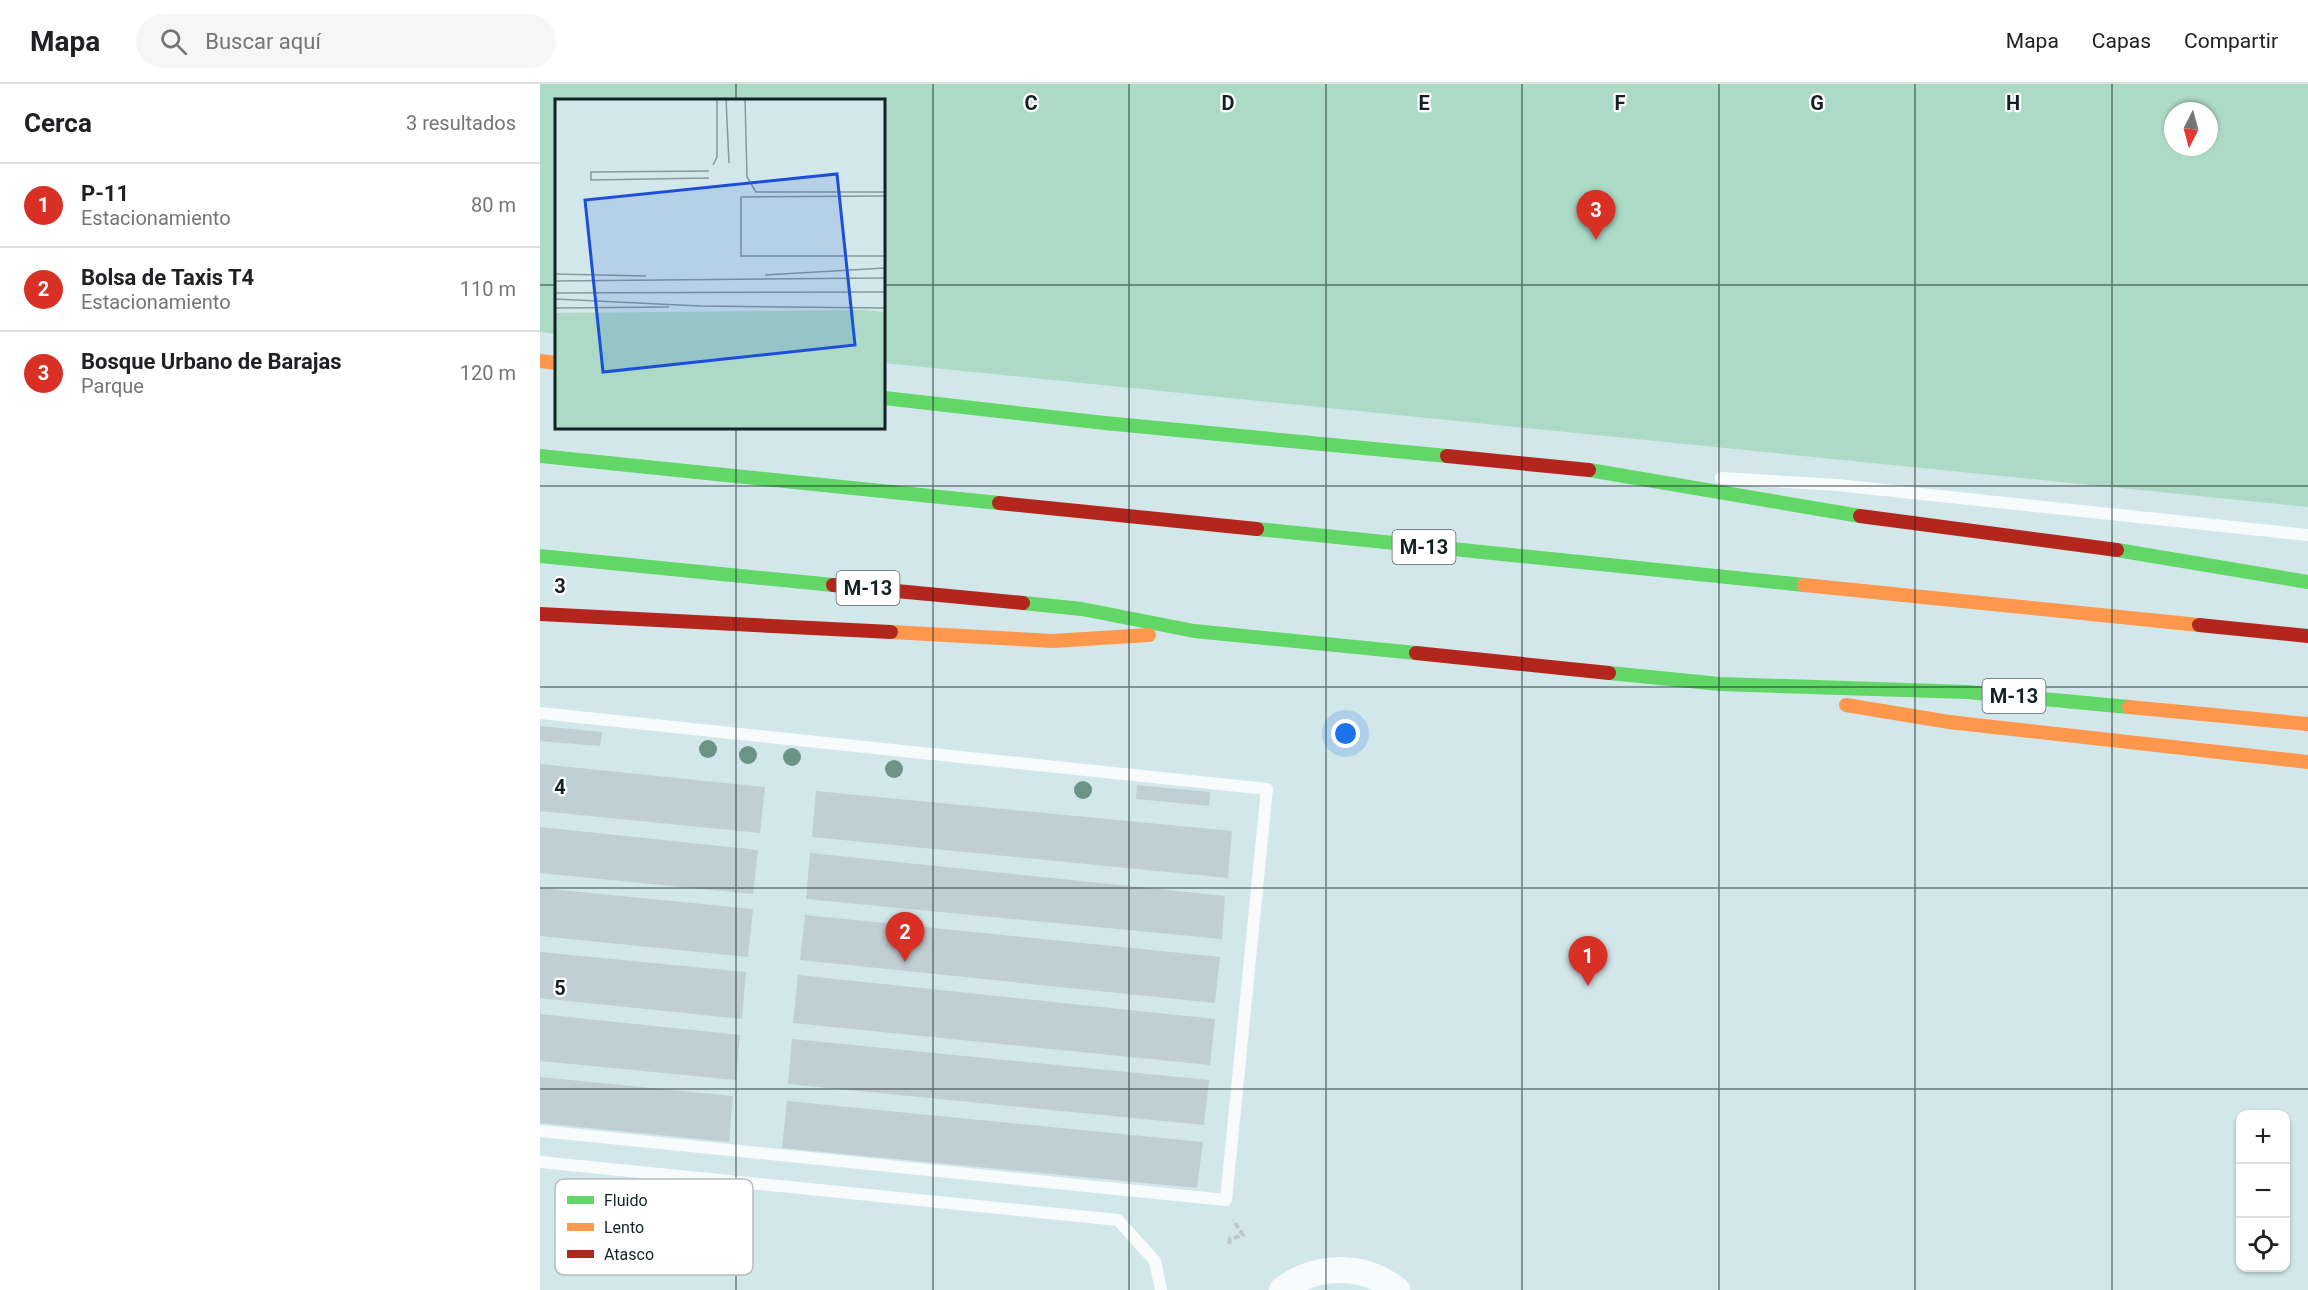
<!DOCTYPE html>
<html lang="es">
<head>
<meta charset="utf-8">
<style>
  body { margin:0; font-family:Roboto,sans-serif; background:#f6f6f6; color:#202124 }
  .controls { position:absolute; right:18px; bottom:18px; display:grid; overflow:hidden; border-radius:12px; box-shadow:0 2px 4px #0004 }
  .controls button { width:54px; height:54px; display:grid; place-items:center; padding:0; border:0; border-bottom:2px solid #e0e0e0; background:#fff; color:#202124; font:30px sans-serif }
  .compass { position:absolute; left:1624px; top:18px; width:54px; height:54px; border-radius:50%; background:#fff; box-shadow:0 2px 4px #0004; rotate:186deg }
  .you { position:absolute; left:806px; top:650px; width:21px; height:21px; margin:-15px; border:4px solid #fff; border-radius:50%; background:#1a73e8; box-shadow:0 0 0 9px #1a73e833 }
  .badge { display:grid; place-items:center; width:39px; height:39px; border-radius:50%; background:#d93025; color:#fff; font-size:20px; font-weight:700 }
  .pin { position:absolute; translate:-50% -50px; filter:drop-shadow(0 2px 3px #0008) }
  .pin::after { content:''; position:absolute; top:32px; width:21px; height:18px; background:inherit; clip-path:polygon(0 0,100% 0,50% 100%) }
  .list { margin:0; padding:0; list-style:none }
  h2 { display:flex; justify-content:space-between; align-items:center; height:78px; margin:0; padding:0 24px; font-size:26px }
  h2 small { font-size:20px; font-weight:400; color:#757577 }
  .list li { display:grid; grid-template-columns:39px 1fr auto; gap:18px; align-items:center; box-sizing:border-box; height:84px; padding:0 24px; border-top:2px solid #e0e0e0 }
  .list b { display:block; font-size:22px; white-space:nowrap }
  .list p { margin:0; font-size:20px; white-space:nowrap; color:#757577 }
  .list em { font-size:20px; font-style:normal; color:#757577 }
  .icon { flex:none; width:33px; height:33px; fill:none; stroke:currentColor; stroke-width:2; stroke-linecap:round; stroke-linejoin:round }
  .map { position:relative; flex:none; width:1768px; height:1206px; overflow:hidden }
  header { display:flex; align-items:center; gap:36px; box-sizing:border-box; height:84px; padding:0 30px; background:#fff; border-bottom:2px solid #e0e0e0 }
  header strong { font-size:28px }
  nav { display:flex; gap:33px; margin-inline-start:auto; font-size:21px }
  .search { width:420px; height:54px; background:#f6f6f6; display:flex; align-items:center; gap:15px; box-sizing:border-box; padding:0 21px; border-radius:33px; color:#757577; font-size:22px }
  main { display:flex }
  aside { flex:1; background:#fff }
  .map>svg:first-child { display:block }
  .green { fill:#acdac6; fill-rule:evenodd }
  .building { fill:#c0cfd3 }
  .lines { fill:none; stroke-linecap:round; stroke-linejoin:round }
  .path { stroke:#bec6c7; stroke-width:4; stroke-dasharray:6 3; stroke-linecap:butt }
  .lane { stroke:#f8fbfc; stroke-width:12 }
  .street { stroke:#f8fbfc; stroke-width:26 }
  .fast { stroke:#63d668; stroke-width:14 }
  .slow { stroke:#ff974d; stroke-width:14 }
  .jam { stroke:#b3261e; stroke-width:14 }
  .tree { fill:#6b9486 }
  .grid { fill:none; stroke:#122123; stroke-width:1.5; stroke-opacity:0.55 }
  .labels { text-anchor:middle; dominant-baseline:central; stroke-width:4.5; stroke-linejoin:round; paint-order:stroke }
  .shield { fill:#fff; stroke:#596465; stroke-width:1.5 }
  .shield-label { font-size:20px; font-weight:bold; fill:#122123 }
  .inset-road { fill:none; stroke:#85989a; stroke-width:1.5 }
  .view { fill:#1d4ed8; fill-opacity:0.15; stroke:#1d4ed8; stroke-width:3 }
  .inset-edge { fill:none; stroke:#122123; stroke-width:3 }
  .key { fill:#fff; stroke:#b8bcbd; stroke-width:1.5 }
  .key-label { font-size:16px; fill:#122123 }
  .grid-label { font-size:20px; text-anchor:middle; font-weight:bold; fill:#122123; stroke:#fff; stroke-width:4.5; stroke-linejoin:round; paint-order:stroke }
</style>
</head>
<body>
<header>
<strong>Mapa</strong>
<div class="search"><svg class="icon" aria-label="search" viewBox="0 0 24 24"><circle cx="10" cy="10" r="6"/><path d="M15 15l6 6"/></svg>Buscar aquí</div>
<nav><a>Mapa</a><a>Capas</a><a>Compartir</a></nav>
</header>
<main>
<aside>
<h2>Cerca<small>3 resultados</small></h2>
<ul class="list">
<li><span class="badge">1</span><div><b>P-11</b><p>Estacionamiento</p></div><em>80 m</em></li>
<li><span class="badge">2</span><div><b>Bolsa de Taxis T4</b><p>Estacionamiento</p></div><em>110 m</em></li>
<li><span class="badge">3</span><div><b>Bosque Urbano de Barajas</b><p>Parque</p></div><em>120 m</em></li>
</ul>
</aside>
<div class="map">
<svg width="1768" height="1206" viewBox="0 0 1768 1206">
  <rect width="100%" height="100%" fill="#d2e7ea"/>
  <path class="green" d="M0,0h1768v423l-1424,-144v-263h-328v234l-16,-2zM1633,27h36v36h-36z"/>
  <path class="building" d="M0,642l62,6 -2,14 -60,-5z
    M0,680l225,23 -5,46 -220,-22z
    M597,701l73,7 -1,14 -73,-7z
    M276,707l416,40 -4,47 -416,-41z
    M0,743l218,23 -5,44 -213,-21z
    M270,769l415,43 -3,43 -416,-40z
    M0,804l213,21 -5,48 -208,-21z
    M265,831l415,42 -5,46 -415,-43z
    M0,868l206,20 -4,47 -202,-21z
    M258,891l417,44 -5,46 -417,-42z
    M0,930l200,21 -4,45 -196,-19z
    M252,955l417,41 -5,45 -416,-41z
    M0,993l193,19 -4,46 -189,-19z
    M247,1017l416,41 -6,46 -415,-40z"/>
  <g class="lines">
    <path class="path" d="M689,1160l1,-5 13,-4 -10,-15"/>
    <path class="lane" d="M1181,394l116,7 471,50
      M0,629l727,76 -41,411 -686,-69
      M0,1078l578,58 37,41 6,29"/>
    <path class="street" d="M742,1206c33,-26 81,-27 115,0"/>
    <path class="fast" d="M344,314l221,25 342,33
      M0,372l459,47
      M1049,386l271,46
      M717,445l547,56
      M1577,466l191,32
      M0,472l293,29
      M483,519l59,6 112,22 222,22
      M1069,589l111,11 247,8 162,15"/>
    <path class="slow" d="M0,277l16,2
      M1264,501l395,40
      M351,548l162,9 96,-6
      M1306,621l103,17 359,40
      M1589,623l179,17"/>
    <path class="jam" d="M907,372l142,14
      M459,419l258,26
      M1320,432l257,34
      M293,501l190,18
      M0,530l351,18
      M1659,541l109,11
      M876,569l193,20"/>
  </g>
  <g class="tree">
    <circle cx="168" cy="665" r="9"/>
    <circle cx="208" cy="671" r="9"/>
    <circle cx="252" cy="673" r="9"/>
    <circle cx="354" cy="685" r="9"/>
    <circle cx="543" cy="706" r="9"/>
  </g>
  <path class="grid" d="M196,0v16M393,0v1206M589,0v1206M786,0v1206M982,0v1206M1179,0v1206M1375,0v1206M1572,0v1206M0,201h16M344,201h1424M196,344v862M0,402h1768M0,603h1768M0,804h1768M0,1005h1768"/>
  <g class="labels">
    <g class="shield">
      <rect x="852.5" y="446" width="63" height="34" rx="4.5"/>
      <rect x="296.5" y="487" width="63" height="34" rx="4.5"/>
      <rect x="1442.5" y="595" width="63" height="34" rx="4.5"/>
    </g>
    <g class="shield-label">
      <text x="884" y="463">M-13</text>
      <text x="328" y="504">M-13</text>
      <text x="1474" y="612">M-13</text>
    </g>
  </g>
  <g transform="translate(15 15)">
    <rect width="330" height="330" fill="#d2e7ea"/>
    <path d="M309,211l21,2v117h-330v-116z" fill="#acdac6"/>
    <path class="inset-road" d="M171,0l3,64M190,0l2,78 9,15h129M158,66l4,-8v-58M154,79l-118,2v-8l118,-1M330,97l-144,1v59h144M0,175l91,2M210,176l120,-7M0,182l330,-3M0,194l330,-1M0,200l145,7M144,207l186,2M0,209l114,-1"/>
    <path class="view" d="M282,75l18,171 -252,27 -18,-172z"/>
    <rect width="330" height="330" class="inset-edge"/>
  </g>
  <rect x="15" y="1095" width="198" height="96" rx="9" class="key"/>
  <rect x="27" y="1112" width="27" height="8" fill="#63d668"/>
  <rect x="27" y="1139" width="27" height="8" fill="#ff974d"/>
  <rect x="27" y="1166" width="27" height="8" fill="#b3261e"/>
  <g class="key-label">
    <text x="64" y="1122">Fluido</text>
    <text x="64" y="1149">Lento</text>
    <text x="64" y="1176">Atasco</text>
  </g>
  <g class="grid-label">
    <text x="491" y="26">C</text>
    <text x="688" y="26">D</text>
    <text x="884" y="26">E</text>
    <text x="1080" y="26">F</text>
    <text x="1277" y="26">G</text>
    <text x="1473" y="26">H</text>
    <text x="20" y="509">3</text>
    <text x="20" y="710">4</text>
    <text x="20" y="911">5</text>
  </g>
</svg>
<div class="controls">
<button>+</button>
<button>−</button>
<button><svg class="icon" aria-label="locate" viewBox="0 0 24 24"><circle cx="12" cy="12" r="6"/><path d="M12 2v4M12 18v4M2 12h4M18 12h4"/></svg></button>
</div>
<svg class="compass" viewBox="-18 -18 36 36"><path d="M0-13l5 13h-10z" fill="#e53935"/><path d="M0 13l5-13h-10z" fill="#757577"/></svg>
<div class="you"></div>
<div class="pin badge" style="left:1048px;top:902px">1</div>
<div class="pin badge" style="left:365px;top:878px">2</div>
<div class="pin badge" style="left:1056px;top:156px">3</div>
</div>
</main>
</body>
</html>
